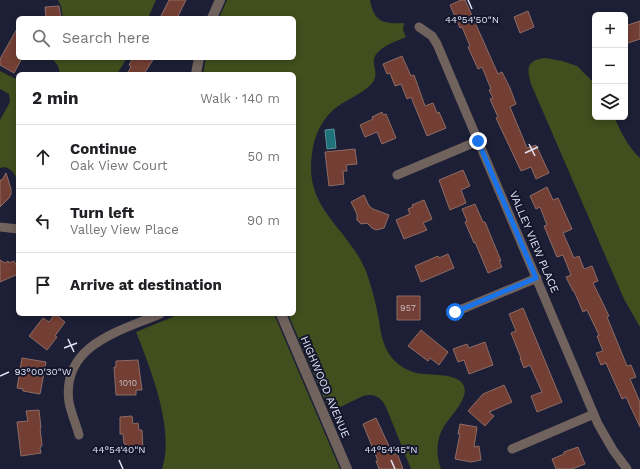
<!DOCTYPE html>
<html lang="en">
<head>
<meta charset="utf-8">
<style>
  body { margin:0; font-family:"Work Sans",sans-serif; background:#f2f2f2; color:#202124 }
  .controls { position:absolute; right:12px; top:12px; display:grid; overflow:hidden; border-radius:6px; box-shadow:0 2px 6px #0003 }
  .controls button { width:36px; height:36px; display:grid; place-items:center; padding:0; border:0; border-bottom:1px solid #e0e0e0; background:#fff; color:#202124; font:20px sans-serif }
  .stop { position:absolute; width:12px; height:12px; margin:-9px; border:3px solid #1a73e8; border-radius:50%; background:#fff }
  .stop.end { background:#1a73e8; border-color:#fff; box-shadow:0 1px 4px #0008 }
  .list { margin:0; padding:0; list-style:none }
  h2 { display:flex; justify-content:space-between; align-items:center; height:52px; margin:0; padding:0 16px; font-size:17px }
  h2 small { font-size:13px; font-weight:400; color:#757577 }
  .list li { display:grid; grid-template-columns:26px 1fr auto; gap:12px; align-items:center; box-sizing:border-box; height:64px; padding:0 16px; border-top:1px solid #e0e0e0 }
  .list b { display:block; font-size:15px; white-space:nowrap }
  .list p { margin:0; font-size:13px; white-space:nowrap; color:#757577 }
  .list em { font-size:13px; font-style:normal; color:#757577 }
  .icon { flex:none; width:22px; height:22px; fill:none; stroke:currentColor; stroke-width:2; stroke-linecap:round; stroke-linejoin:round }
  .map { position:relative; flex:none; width:640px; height:469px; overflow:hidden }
  .search { position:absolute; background:#fff; box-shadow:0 2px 6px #0003; left:16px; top:16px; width:280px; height:44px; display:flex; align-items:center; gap:10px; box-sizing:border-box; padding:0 14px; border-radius:6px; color:#757577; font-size:15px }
  .panel { position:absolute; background:#fff; box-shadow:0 2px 6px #0003; left:16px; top:72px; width:280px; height:244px; border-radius:6px }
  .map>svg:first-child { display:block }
  .forest { fill:#404f1d }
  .water { fill:#1e7079; stroke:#59939e }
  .building { fill:#733e34; stroke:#8d6c65 }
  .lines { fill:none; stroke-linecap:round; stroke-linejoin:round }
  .minor { stroke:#70625d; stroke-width:9 }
  .tertiary { stroke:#70625d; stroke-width:10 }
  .route { stroke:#1a73e8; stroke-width:5 }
  .ticks { fill:none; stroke:#e2e4f4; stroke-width:1.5 }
  .labels { text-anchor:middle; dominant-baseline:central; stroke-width:4; stroke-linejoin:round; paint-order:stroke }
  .number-label { font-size:9px; fill:#c6bac4 }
  .street-label { font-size:11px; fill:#e2e4f4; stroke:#14162c }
  .ticks-label { font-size:10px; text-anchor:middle; fill:#e2e4f4; stroke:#14162c; stroke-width:4; stroke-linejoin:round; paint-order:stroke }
</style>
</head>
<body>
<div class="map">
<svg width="640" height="469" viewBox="0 0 640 469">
  <rect width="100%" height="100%" fill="#1d1f36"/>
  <path class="forest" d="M58,0h98l-8,18h-85l-2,-12z
    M227,0h143c4,22 13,24 34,23l-1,7 3,7c-9,4 -22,8 -29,16 -10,12 8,21 -10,35 -11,9 -24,13 -35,23 -12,12 -18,26 -20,43 -8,56 35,72 54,117 5,14 9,29 12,44 3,17 4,34 18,47 5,5 13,9 21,11 12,3 41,-1 47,13 5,13 -15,31 -21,42 -7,12 -7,28 -2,41h-30l-25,-62c-5,-10 -12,-14 -23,-11l-33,16 -42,-98h6v-240h-91l3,-16h88v-40h-75z
    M52,58h75l-10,16h-57l-2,-8z
    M546,58l16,3 15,5 18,18v33h19c7,15 14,30 26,41v169l-16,-28 -93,-215c-5,-17 -4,-24 15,-26z
    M0,71l18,9v101c-4,-8 -8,-16 -18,-13v-48l10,-18 -1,-8 -9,-5z
    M180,314h94l66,155h-178c13,-38 -11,-100 -26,-137z"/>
  <path class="water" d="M334,129l2,19 -9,1 -2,-19z"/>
  <path class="building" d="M169,0h17l-9,18h-17z
    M461,0h4l33,74 4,-2 8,16 6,16 -6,3 17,41 9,-3 13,28 -13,6 -5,-12 -10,4 -25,-53 2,-1 -8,-18 3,-1 -4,-8 2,-1 -9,-22 -4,2 -10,-22 2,-1 -8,-19 -2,1 -10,-23z
    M59,6l2,12h-15l-1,-11z
    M528,11l6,16 -14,6 -6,-16z
    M640,21v18l-15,5v-18z
    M18,27v31h4l-8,15 -14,-8v-6z
    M402,56l9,20 3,-1 11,31 8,-3 4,10 2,-1 7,16 -19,8 -16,-39 -4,2 -6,-15 -6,2 -5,-13 -3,1 -4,-10z
    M133,58h21l-10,16h-17l4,-7 -2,-2z
    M382,112l1,3 3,-1 10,24 -14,6 -5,-12 -12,5 -5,-12 13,-6 -1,-2z
    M355,149l2,15 -11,1 1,6h-4l1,13 -15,2 -4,-34z
    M463,170l7,16 -9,4 5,13 -16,7 -11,-30z
    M6,173l5,16v5l-2,4 -9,9v-27h2z
    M547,187l6,13 5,-2 14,31 -9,4 11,25 5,-2 5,13 8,-3 6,15 -5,2 16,33 -2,1 20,49 4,-1 5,12 -6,2 10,23v25l-14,-30 -4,2 -16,-36 -5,2 -5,-12 7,-2 -6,-15 2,-1 -12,-25 -4,2 -9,-21h-1l-7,-14 5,-2 -8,-20 -6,2 -13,-31 3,-1 -7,-18 -4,2 -6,-13z
    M364,195l5,11 4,3 16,6 -5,13 -8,2 -4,-2 -5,-5 -6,1 -4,-4v-6l-6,-12z
    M424,200l8,19 -9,4 4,7 -23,9 -8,-19 14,-6 -2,-5 5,-2 -1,-2z
    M475,204l8,18h2l16,39h-2l3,6 -14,6 -13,-31 -1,1 -9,-21 2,-1 -5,-12z
    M448,254l6,14 -33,14 -6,-16 23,-10 1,2z
    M0,260l5,3 3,-2 1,2 5,-2 2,4 2,-1v10l-18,8z
    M397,296h23v24h-23z
    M523,308l39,94 -25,10 -6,-16 11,-4 -12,-27 -6,3 -4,-10h1l-10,-25 5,-2 -7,-17z
    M55,314l10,8 -10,14 2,1 -10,13 -18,-14 14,-18 6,4z
    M421,330l27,22 -9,13 -9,-7 -2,3 -20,-15z
    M485,342l8,23 -24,9 -5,-14 -6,2 -5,-13 14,-5 2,4z
    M22,358l24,4 -6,32 -17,-3v-2l-6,-1z
    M138,360l4,30h-6v5h-20l-2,-28h2v-6z
    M504,385l8,17 -23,10 5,4 -9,10 -17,-15 15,-17z
    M39,410l2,18h-1l2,17 -2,3 1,5 -20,3 -4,-34 11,-1 -2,-10z
    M132,416l1,8 5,-1 1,7h3l1,19 -16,1 -1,-6h-2l-1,-10h-3v-17z
    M376,418l17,37 4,-2 6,16h-24l-3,-8h2l-15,-37z
    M460,424l17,3 -3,20 5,-1 2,14 -10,2 -16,-3 5,-25h-2z
    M578,447l7,17 -13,5h-16l-4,-10 12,-5v-2z"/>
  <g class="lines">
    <path class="minor" d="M419,27l13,9 5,8 161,380 15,26 14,19
      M397,175l81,-34
      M0,227l18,2
      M455,312l82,-34
      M79,435c-3,-11 -8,-22 -10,-33 -8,-57 51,-71 91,-88
      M512,449l82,-35"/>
    <path class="tertiary" d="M212,18l8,-18
      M196,74l3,-16
      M281,314l66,155"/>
  </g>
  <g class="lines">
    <path class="route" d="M455,312l81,-34 -58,-137"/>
  </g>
  <path class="ticks" d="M468,0l4,9M529,144l6,12M525,153l13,-6M68,339l6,13M64,348l13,-5M0,376l9,-4M119,460l4,9M391,460l4,9"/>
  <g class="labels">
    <g class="number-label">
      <text x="408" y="308">957</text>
      <text x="128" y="383">1010</text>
    </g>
    <g class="street-label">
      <text transform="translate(534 242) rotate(67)">VALLEY VIEW PLACE</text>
      <text transform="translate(325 387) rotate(67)">HIGHWOOD AVENUE</text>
    </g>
  </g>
  <g class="ticks-label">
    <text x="472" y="23">44°54'50"N</text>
    <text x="43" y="375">93°00'30"W</text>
    <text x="119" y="453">44°54'40"N</text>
    <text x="391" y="453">44°54'45"N</text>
  </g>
</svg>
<div class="controls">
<button>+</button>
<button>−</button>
<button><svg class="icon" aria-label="layers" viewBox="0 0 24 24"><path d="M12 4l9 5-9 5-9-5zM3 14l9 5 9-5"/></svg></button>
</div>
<div class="stop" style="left:455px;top:312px"></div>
<div class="stop end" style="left:478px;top:141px"></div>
<div class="search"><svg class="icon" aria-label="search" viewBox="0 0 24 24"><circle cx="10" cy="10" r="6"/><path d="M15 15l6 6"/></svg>Search here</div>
<section class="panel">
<h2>2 min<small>Walk · 140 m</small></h2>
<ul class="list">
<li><svg class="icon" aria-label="ahead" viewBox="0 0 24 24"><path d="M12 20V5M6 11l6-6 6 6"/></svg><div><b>Continue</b><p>Oak View Court</p></div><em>50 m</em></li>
<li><svg class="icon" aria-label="left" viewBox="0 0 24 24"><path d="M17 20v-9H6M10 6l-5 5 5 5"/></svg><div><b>Turn left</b><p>Valley View Place</p></div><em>90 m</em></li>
<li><svg class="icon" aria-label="arrive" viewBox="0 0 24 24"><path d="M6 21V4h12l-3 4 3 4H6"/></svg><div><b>Arrive at destination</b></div></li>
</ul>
</section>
</div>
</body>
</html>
